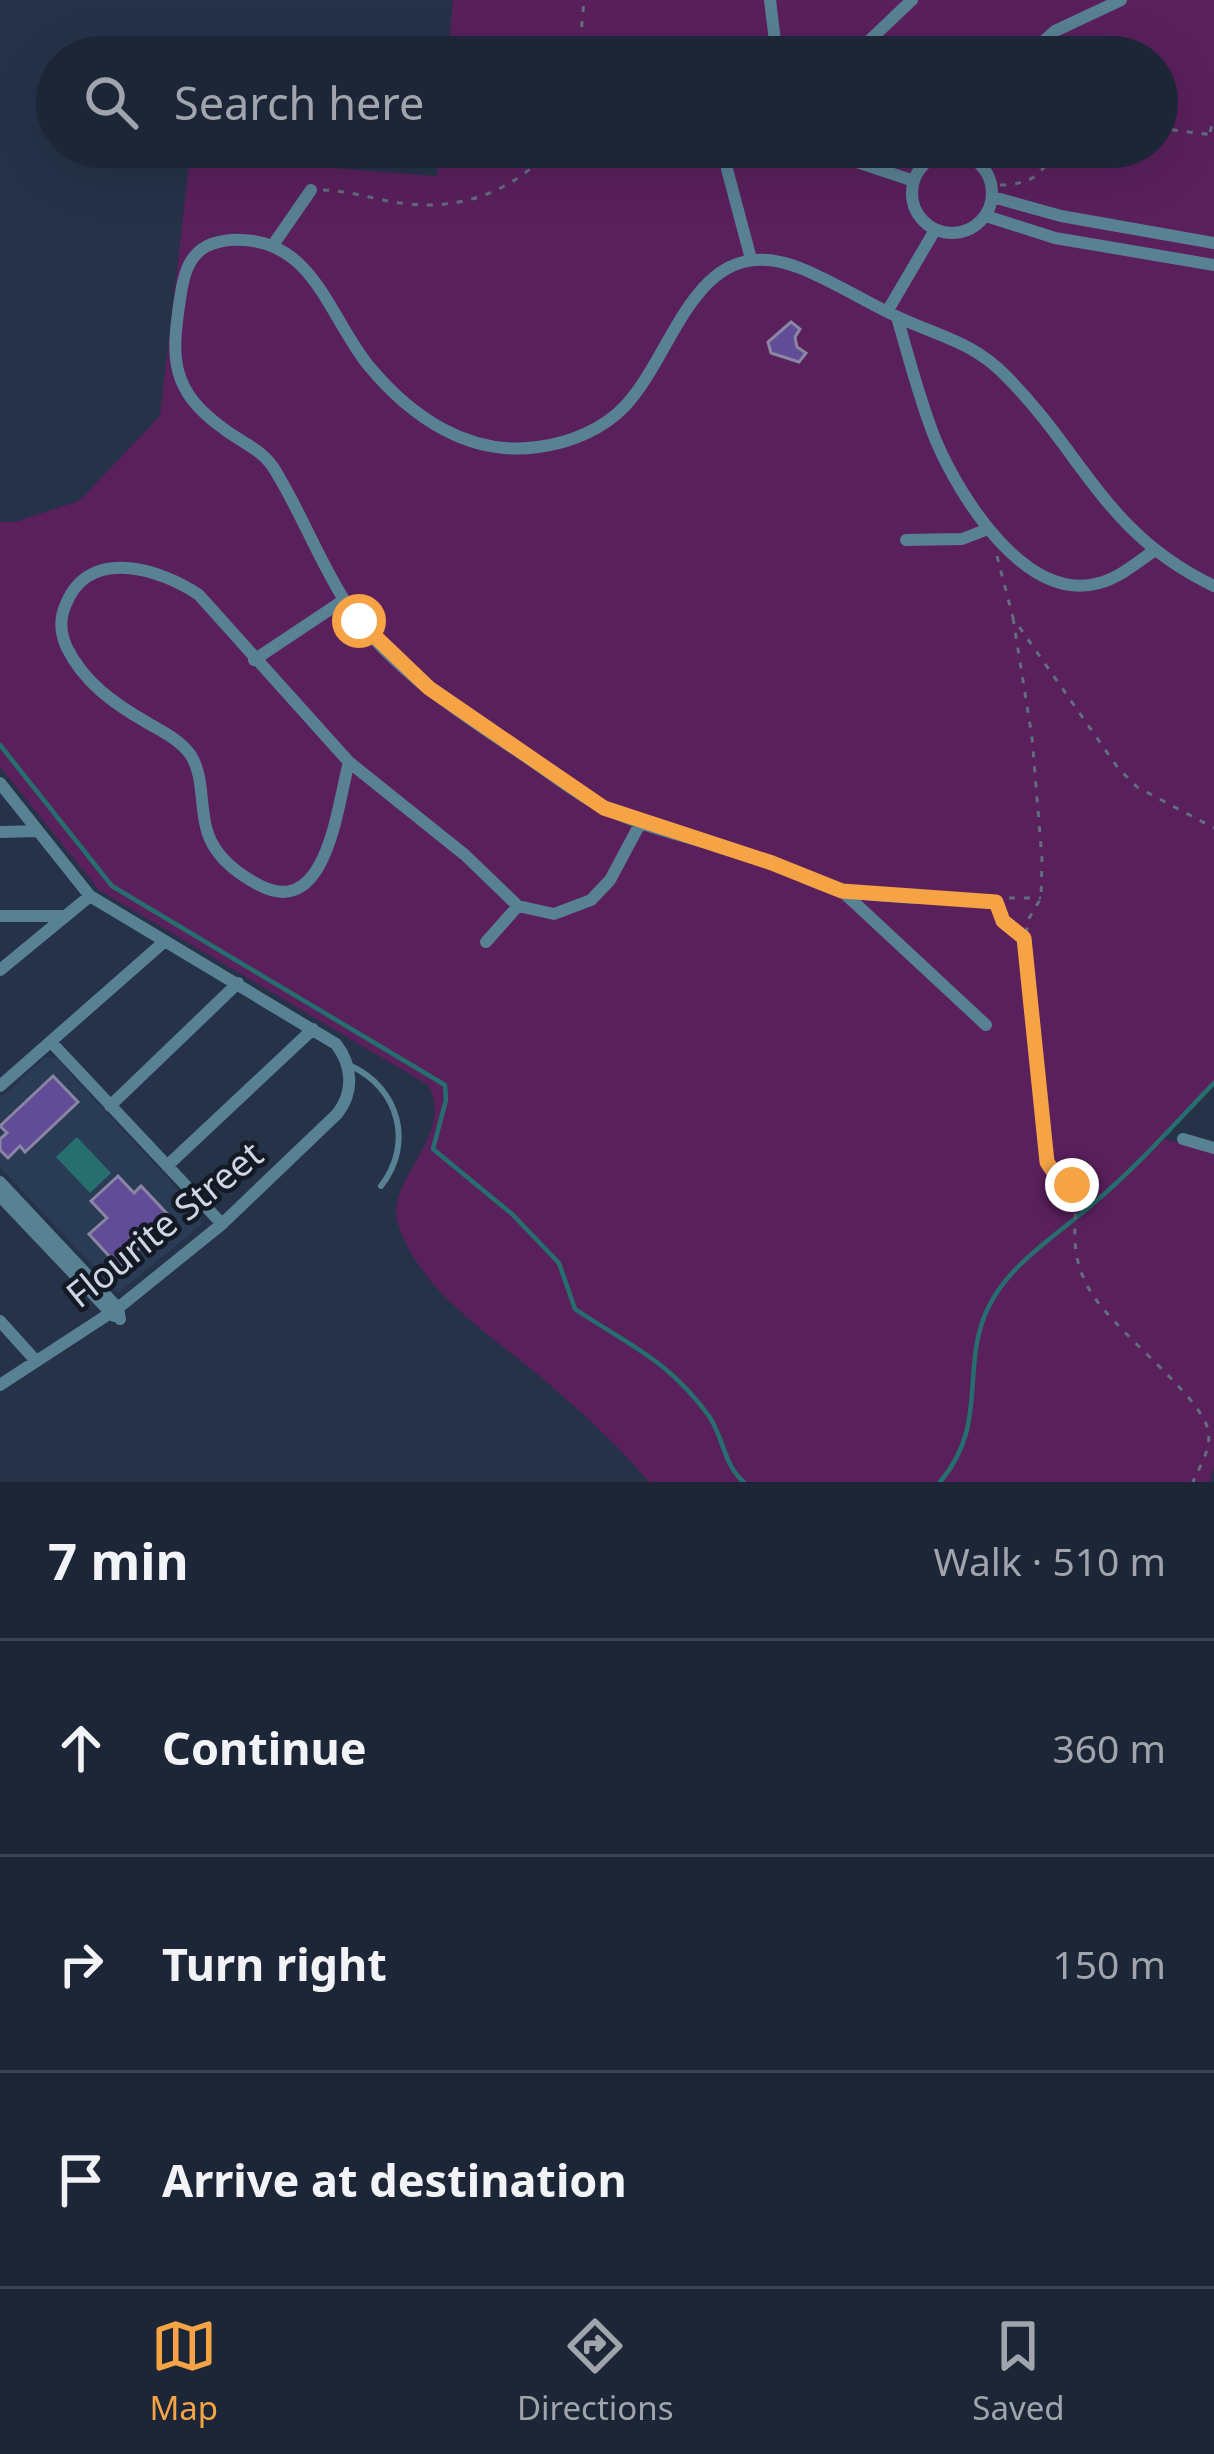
<!DOCTYPE html>
<html lang="en">
<head>
<meta charset="utf-8">
<style>
  body { margin:0; font-family:"Noto Sans",sans-serif; background:#252e3e; color:#f1f3f6 }
  .stop { position:absolute; width:36px; height:36px; margin:-27px; border:9px solid #f5a345; border-radius:50%; background:#fff }
  .stop.end { background:#f5a345; border-color:#fff; box-shadow:0 3px 12px #0008 }
  .list { margin:0; padding:0; list-style:none }
  h2 { display:flex; justify-content:space-between; align-items:center; height:156px; margin:0; padding:0 48px; font-size:51px }
  h2 small { font-size:39px; font-weight:400; color:#a0a5ad }
  .list li { display:grid; grid-template-columns:78px 1fr auto; gap:36px; align-items:center; box-sizing:border-box; height:216px; padding:0 48px; border-top:3px solid #3a4351 }
  .list b { display:block; font-size:45px; white-space:nowrap }
  .list em { font-size:39px; font-style:normal; color:#a0a5ad }
  .icon { flex:none; width:66px; height:66px; fill:none; stroke:currentColor; stroke-width:2; stroke-linecap:round; stroke-linejoin:round }
  .map { position:relative; flex:none; width:1214px; height:1482px; overflow:hidden }
  .search { position:absolute; background:#1c2636; box-shadow:0 12px 48px #0002; left:36px; right:36px; top:36px; height:132px; display:flex; align-items:center; gap:30px; box-sizing:border-box; padding:0 42px; border-radius:66px; color:#a0a5ad; font-size:45px }
  .sheet { height:804px; background:#1c2636 }
  nav { display:flex; justify-content:space-around; align-items:center; box-sizing:border-box; height:168px; border-top:3px solid #3a4351; background:#1c2636; font-size:33px; color:#a0a5ad }
  nav a { display:grid; justify-items:center; gap:6px }
  nav .on { color:#f5a345 }
  .map>svg:first-child { display:block }
  .built { fill:#2a3b56 }
  .green { fill:#5a205c }
  .water { fill:#266f6e }
  .lines { fill:none; stroke-linecap:round; stroke-linejoin:round }
  .stream { stroke:#266f6e; stroke-width:4.5 }
  .building { fill:#604c97; stroke:#8a85a2; stroke-width:3 }
  .path { stroke:#616d80; stroke-width:3; stroke-dasharray:6 9; stroke-linecap:butt }
  .lane { stroke:#588193; stroke-width:6 }
  .street { stroke:#588193; stroke-width:12 }
  .route { stroke:#f5a345; stroke-width:15 }
  .labels { text-anchor:middle; dominant-baseline:central; stroke-width:9; stroke-linejoin:round; paint-order:stroke }
  .street-label { font-size:36px; fill:#cdd6e4; stroke:#141a24 }
</style>
</head>
<body>
<div class="map">
<svg width="1214" height="1482" viewBox="0 0 1214 1482">
  <rect width="100%" height="100%" fill="#253248"/>
  <path class="built" d="M45,1057l11,1 145,156v11l-83,68 -118,-126v-69z"/>
  <path class="green" d="M453,0h761v1083l-52,55 52,16v312l-4,16h-561c-31,-37 -70,-72 -107,-104 -53,-45 -120,-84 -144,-154 -14,-44 59,-89 30,-139l-329,-195 -99,-123v-245h15l64,-21 81,-85 30,-259 247,19 3,-29h717v-90h-709z"/>
  <path class="water" d="M77,1137l34,36 -21,20 -34,-36z"/>
  <g class="lines">
    <path class="stream" d="M0,745l112,141 333,199 1,15 -13,49 79,65 47,49 16,46c55,37 92,50 134,107 14,20 15,50 35,66
      M940,1482c50,-58 19,-117 49,-176 22,-44 71,-73 106,-104 43,-36 80,-79 119,-119"/>
  </g>
  <path class="building" d="M791,322l9,7 -5,8 2,10 9,6 -7,9 -28,-9 -3,-11z
    M53,1076l25,26 -53,50 -5,-6 -12,12 -8,-8v-11l7,-6 -7,-7z
    M118,1176l16,17 7,-7 31,33 -53,48 -30,-33 18,-16 -16,-17z"/>
  <g class="lines">
    <path class="path" d="M579,57l5,-57
      M1157,128l57,7
      M1210,132l4,-14
      M1000,185c35,-1 40,-11 59,-38
      M323,190c30,1 56,11 85,14 58,6 107,-15 146,-57
      M997,556l16,62 105,150 19,19 77,41
      M1013,618l19,119 10,122 -1,39 -13,22 -5,38 22,198 5,12 26,23c0,38 -7,62 13,98 23,41 112,106 119,141 4,18 -8,36 -15,52
      M1009,898h32
      M999,915l23,22"/>
    <path class="lane" d="M351,1066c48,22 63,78 30,120"/>
    <path class="street" d="M770,0l7,57
      M852,57l60,-57
      M1026,57l29,-26 66,-31
      M835,147l22,15 57,19
      M912 193a40 40 0 1 1 80 0a40 40 0 1 1-80 0Z
      M727,169l24,90
      M993,197l68,19 153,27
      M986,216l69,22 159,27
      M273,245l38,-55
      M888,310l47,-80
      M897,317c12,41 23,85 39,124 24,56 90,163 163,142 20,-5 39,-21 56,-33
      M906,540l56,-1 26,-10
      M254,660l90,-60
      M349,762c-12,44 -22,159 -90,123 -21,-11 -43,-28 -51,-51 -9,-25 -3,-58 -18,-80 -11,-15 -29,-23 -44,-32 -33,-19 -62,-40 -79,-74 -7,-15 -8,-29 -1,-44 23,-58 95,-35 133,-9l150,167 116,93 53,51 36,8 37,-14 19,-20 31,-58
      M0,783l90,113 246,148c17,22 18,49 1,70l-115,110 -104,84 -118,77
      M0,832l38,-1
      M843,892l143,133
      M996,901c-49,-3 -100,-2 -148,-9 -28,-5 -55,-21 -82,-31 -53,-19 -114,-29 -164,-54 -26,-13 -49,-32 -73,-48 -65,-44 -144,-92 -186,-161 -26,-42 -44,-90 -70,-131 -12,-18 -32,-25 -49,-38 -54,-39 -53,-70 -44,-130 3,-20 7,-43 27,-53 11,-5 23,-7 36,-6 71,3 87,78 125,125 43,52 101,92 170,82 32,-4 66,-18 88,-42 52,-57 70,-178 174,-137 35,14 67,35 100,50 41,19 73,24 107,59 77,78 99,158 207,209
      M0,916h64
      M486,942l32,-36
      M0,970l90,-74
      M51,1042l171,182
      M0,1086l165,-145
      M110,1106l128,-123
      M1183,1139l31,9
      M167,1166l146,-137
      M0,1182l118,126 2,11
      M0,1196l114,120
      M0,1321l36,40"/>
  </g>
  <g class="lines">
    <path class="route" d="M359,621l70,67 175,120 168,55 70,28 154,11 7,19 21,17 23,224 8,12 17,11"/>
  </g>
  <g class="labels">
    <g class="street-label">
      <text transform="translate(164 1224) rotate(-39)">Flourite Street</text>
    </g>
  </g>
</svg>
<div class="stop" style="left:359px;top:621px"></div>
<div class="stop end" style="left:1072px;top:1185px"></div>
<div class="search"><svg class="icon" aria-label="search" viewBox="0 0 24 24"><circle cx="10" cy="10" r="6"/><path d="M15 15l6 6"/></svg>Search here</div>
</div>
<section class="sheet">
<h2>7 min<small>Walk · 510 m</small></h2>
<ul class="list">
<li><svg class="icon" aria-label="ahead" viewBox="0 0 24 24"><path d="M12 20V5M6 11l6-6 6 6"/></svg><div><b>Continue</b></div><em>360 m</em></li>
<li><svg class="icon" aria-label="right" viewBox="0 0 24 24"><path d="M7 20v-9h11M14 6l5 5-5 5"/></svg><div><b>Turn right</b></div><em>150 m</em></li>
<li><svg class="icon" aria-label="arrive" viewBox="0 0 24 24"><path d="M6 21V4h12l-3 4 3 4H6"/></svg><div><b>Arrive at destination</b></div></li>
</ul>
</section>
<nav>
<a class="on"><svg class="icon" aria-label="map" viewBox="0 0 24 24"><path d="M3 6l6-2 6 2 6-2v14l-6 2-6-2-6 2zM9 4v14M15 6v14"/></svg>Map</a>
<a><svg class="icon" aria-label="directions" viewBox="0 0 24 24"><path d="M12 3l9 9-9 9-9-9zM9 14v-3h6M13 9l2 2-2 2"/></svg>Directions</a>
<a><svg class="icon" aria-label="saved" viewBox="0 0 24 24"><path d="M7 4h10v16l-5-4-5 4z"/></svg>Saved</a>
</nav>
</body>
</html>
